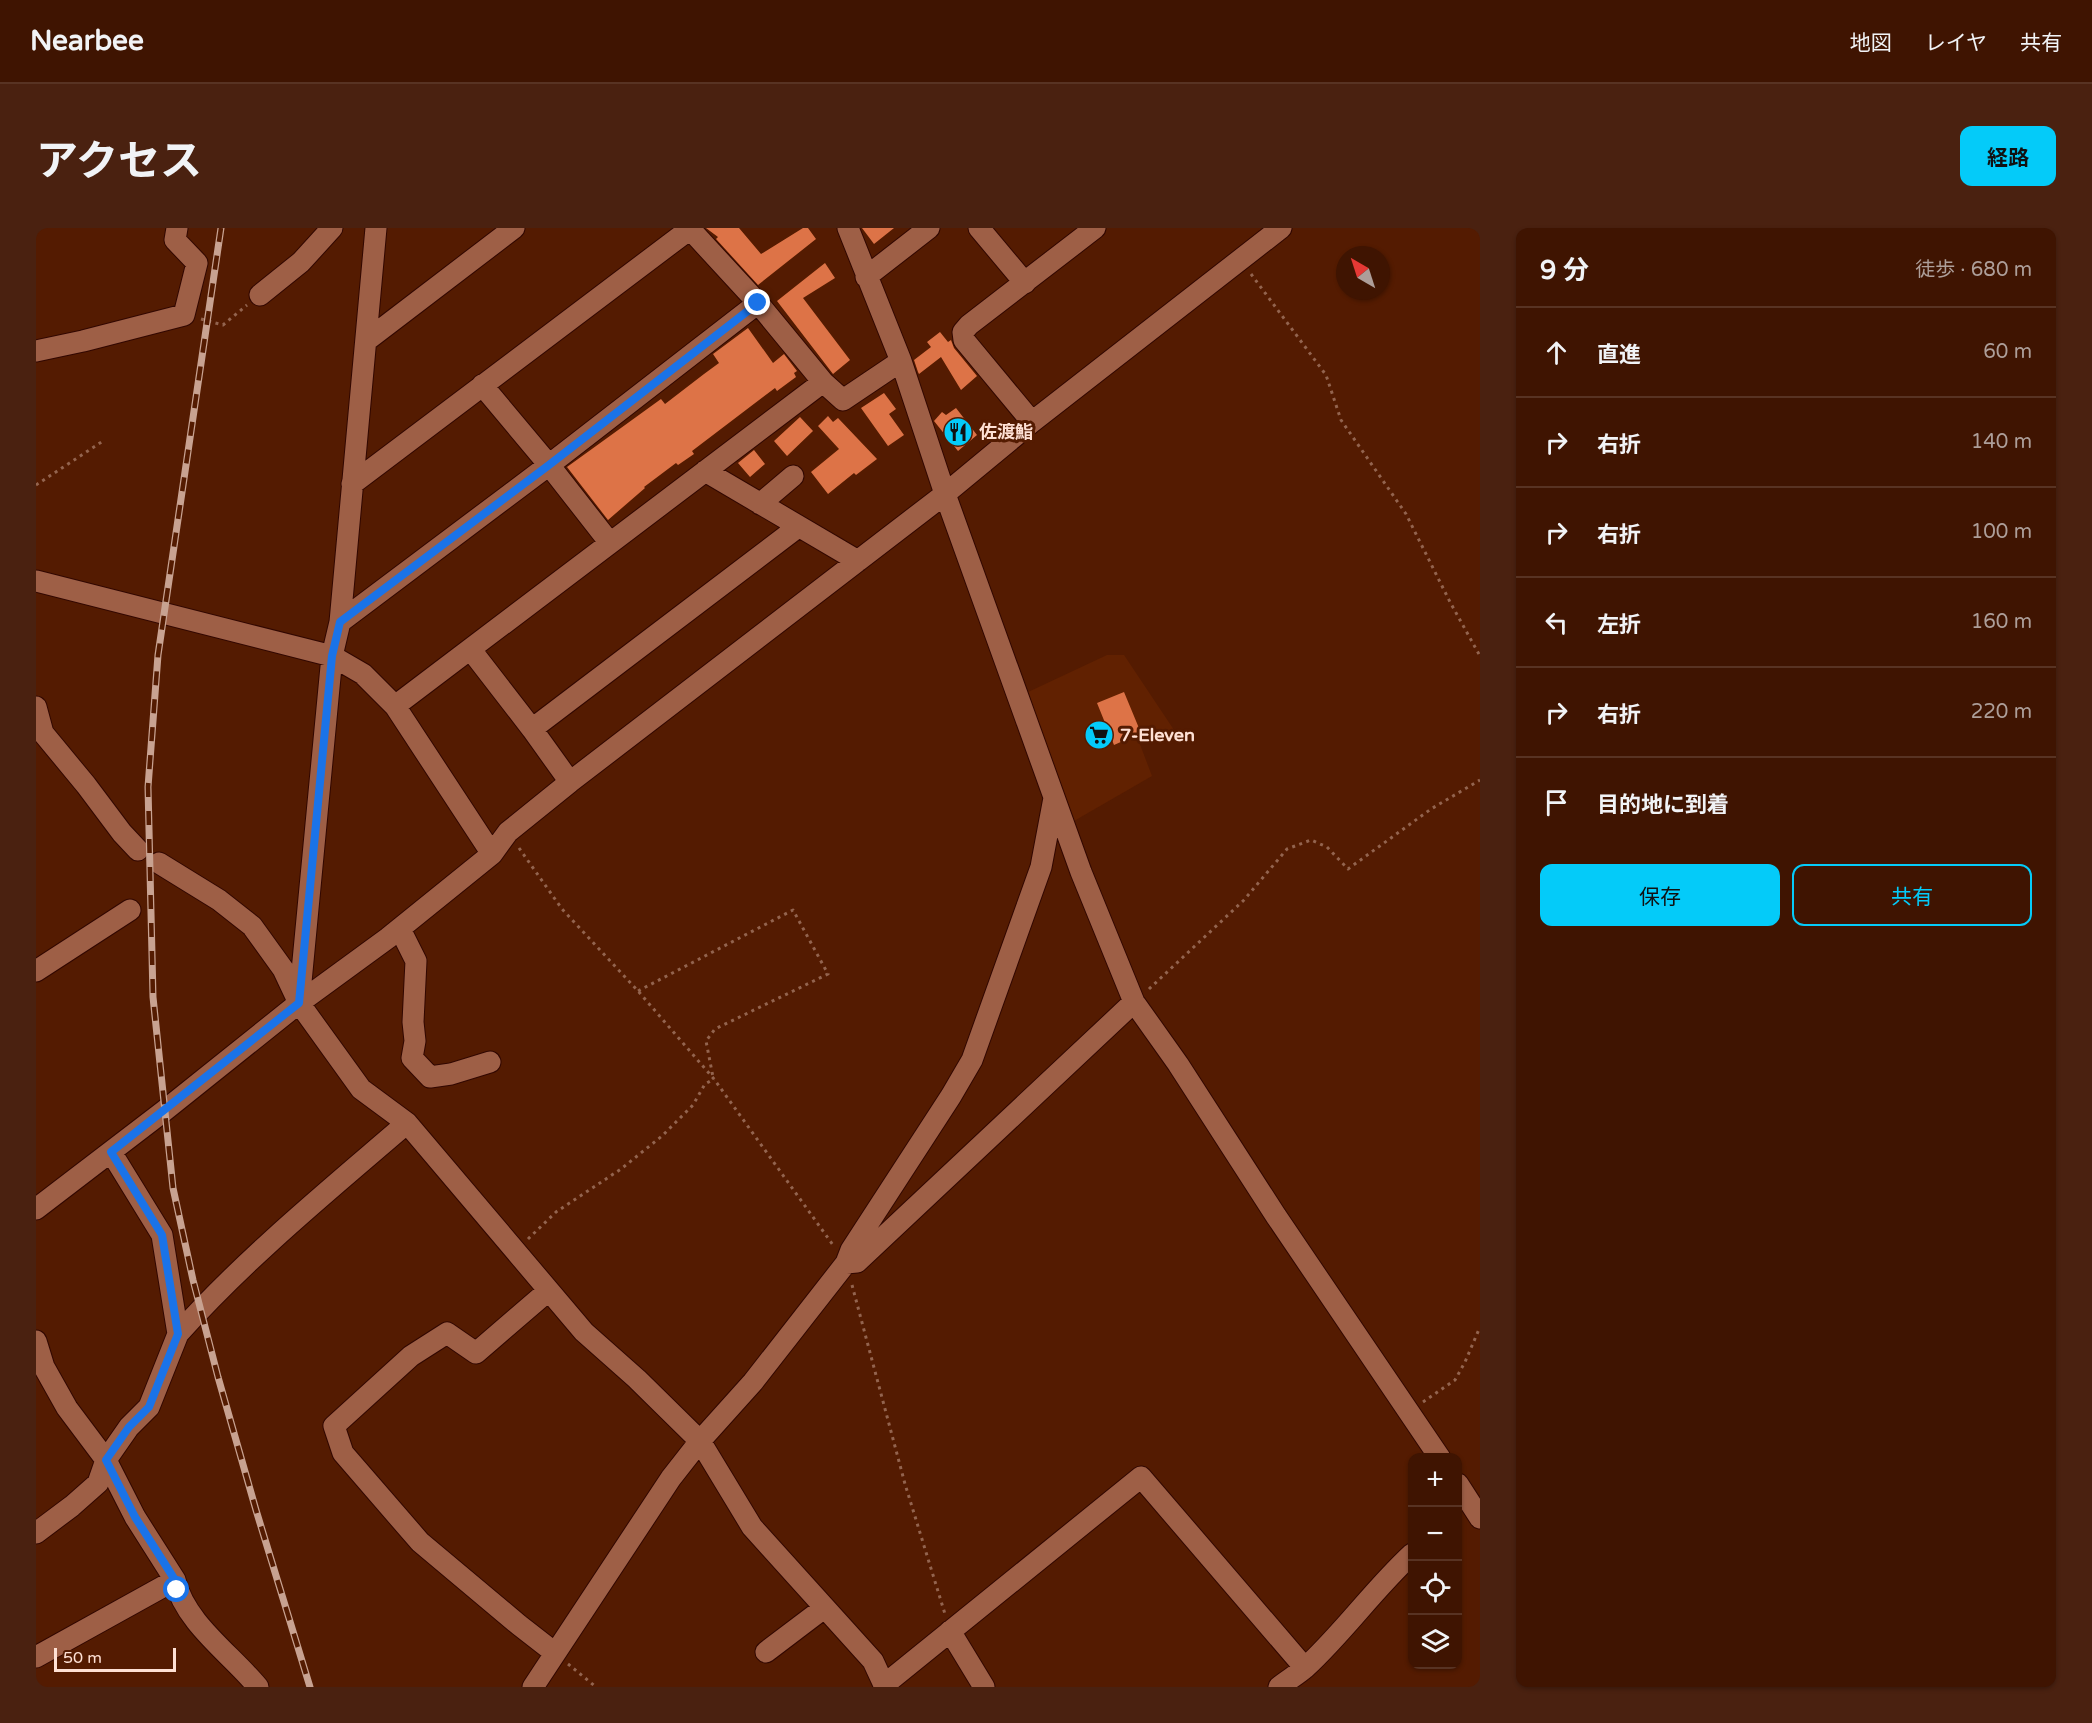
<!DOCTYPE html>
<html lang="ja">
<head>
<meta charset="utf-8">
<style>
  body { margin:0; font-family:"Varela Round","Noto Sans JP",sans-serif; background:#4a2110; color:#f1f3f6 }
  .controls { position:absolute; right:18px; bottom:18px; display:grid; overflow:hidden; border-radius:12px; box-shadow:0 2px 4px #0004 }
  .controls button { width:54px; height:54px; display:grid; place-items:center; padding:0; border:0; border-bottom:2px solid #583323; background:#3f1401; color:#f1f3f6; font:30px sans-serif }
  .compass { position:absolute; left:1300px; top:18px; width:54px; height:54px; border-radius:50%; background:#3f1401; box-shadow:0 2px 4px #0004; rotate:321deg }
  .scale { position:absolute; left:18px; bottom:15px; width:122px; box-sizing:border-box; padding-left:6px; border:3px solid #fee0d4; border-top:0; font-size:16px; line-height:21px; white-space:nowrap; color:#fee0d4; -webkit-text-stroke:4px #541b01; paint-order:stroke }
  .stop { position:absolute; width:18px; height:18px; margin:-14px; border:4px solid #1a73e8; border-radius:50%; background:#fff }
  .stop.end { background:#1a73e8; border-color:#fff; box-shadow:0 2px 6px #0008 }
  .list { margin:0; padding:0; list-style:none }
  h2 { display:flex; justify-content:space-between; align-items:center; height:78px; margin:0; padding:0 24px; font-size:26px }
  h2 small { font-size:20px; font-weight:400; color:#ad9e99 }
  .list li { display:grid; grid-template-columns:39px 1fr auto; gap:18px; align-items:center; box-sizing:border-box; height:90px; padding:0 24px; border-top:2px solid #583323 }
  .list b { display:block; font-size:22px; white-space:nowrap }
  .list em { font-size:20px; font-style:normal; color:#ad9e99 }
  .actions { display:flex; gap:12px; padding:18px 24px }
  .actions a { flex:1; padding:14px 0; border:2px solid #04cbf9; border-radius:12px; text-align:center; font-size:21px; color:#04cbf9 }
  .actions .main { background:#04cbf9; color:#111 }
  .icon { flex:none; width:33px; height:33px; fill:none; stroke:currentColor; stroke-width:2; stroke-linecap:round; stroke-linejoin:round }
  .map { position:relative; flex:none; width:1444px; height:1459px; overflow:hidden; border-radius:12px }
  header { display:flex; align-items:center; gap:36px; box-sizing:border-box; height:84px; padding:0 30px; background:#3f1401; border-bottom:2px solid #583323 }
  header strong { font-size:28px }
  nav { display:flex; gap:33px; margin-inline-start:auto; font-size:21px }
  .intro { display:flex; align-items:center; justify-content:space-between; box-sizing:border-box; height:144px; padding:0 36px }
  h1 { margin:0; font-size:42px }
  .button { padding:15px 27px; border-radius:12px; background:#04cbf9; color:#111; font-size:21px; font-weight:700 }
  main { display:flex; gap:36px; padding:0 36px }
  aside { flex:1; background:#3f1401; border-radius:12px; box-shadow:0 2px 4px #0004 }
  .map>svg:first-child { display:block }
  .built { fill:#612101 }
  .building { fill:#dd7347 }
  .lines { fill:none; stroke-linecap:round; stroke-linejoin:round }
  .minor-casing { stroke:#310700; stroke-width:23 }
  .path { stroke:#93644f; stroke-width:3; stroke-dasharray:3 4.5; stroke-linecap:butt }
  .minor { stroke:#9e5f46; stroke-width:21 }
  .rail-casing { stroke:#c8a291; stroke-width:7 }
  .rail { stroke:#541b01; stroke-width:4.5; stroke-dasharray:14; stroke-linecap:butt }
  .route { stroke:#1a73e8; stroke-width:8 }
  .labels { text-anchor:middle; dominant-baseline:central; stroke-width:6; stroke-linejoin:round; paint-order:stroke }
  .poi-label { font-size:18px; font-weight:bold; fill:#fee0d4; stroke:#541b01; text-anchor:start }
</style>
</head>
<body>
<header>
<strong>Nearbee</strong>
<nav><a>地図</a><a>レイヤ</a><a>共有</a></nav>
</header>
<div class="intro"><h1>アクセス</h1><a class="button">経路</a></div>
<main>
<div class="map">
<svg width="1444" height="1459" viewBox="0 0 1444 1459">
  <rect width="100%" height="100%" fill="#541b01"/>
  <path class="built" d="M1071,427h17l50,75 -36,9 14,37 -78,45 -48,-128z"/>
  <path class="building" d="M670,0h33l22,26 42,-26h5l8,11 -58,46 -42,-46 2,-2z
    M826,0h32l-20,16z
    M789,35l10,15 -32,20 47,62 -17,14 -56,-73z
    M712,100l25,35 11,-9 13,17 -3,2 2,4 -19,14 -2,-3 -83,63 2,3 -16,11 -2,-2 -32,24 1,1 -37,32 -41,-53 94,-68 4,5 39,-30 15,-11 -6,-9z
    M904,104l8,10 3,-2 3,8 23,28 -16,14 -20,-33 -22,17 -1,-2 -4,-12 17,-13 -4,-5z
    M848,165l12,16 -7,5 15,21 -16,11 -27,-38z
    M920,180l21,27 -19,16 -24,-30 8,-9 4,3z
    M792,188l5,6 5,-4 39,41 -21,16 -2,-2 -26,21 -17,-22 28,-23 -21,-23z
    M764,189l13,14 -26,25 -13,-15z
    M718,222l11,14 -15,13 -12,-14z
    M1088,464l17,41 -27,12 -17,-42z"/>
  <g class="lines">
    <g class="minor-casing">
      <path id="minor" d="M653,0l69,75 65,79 20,18 58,-39
        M812,0l53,133 44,133 136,378 53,130 44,62 98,152 164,242
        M943,0l46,55
        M830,49l63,-49
        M224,67l41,-33 31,-34
        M330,113l148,-113
        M0,123l47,-10 101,-26 13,-52 -22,-23 2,-12
        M446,157l67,80 61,78
        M996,194l-68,-82 -1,-8 6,-7 126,-97
        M669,243l153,90
        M316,256l338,-255
        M724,276l33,-28
        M0,353l296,75 31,18 32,32 97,148
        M304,394l209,-157 209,-162
        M435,422l61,79 38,53
        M359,478l428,-324
        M0,479l7,26 43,52 36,48 16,17
        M496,501l266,-202
        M123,635l60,37 33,26 31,43 16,34 62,86 46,34 177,209 53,47 63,62 52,86 121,134 12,26
        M364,701l16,32 -3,61 2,19 -3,17 18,19 21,-3 39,-12
        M0,743l94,-61
        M263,775l33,-347 8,-34 36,-394
        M0,981l128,-98 135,-108 89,-65 104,-84 16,-22 62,-50 375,-288 87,-72 249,-194
        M810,1035l11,-1 277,-260
        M512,1063l-72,62 -29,-20 -36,23 -77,70 9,27 77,89 99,83 36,28
        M142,1106c69,-77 150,-143 229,-211
        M0,1113l8,26 23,41 39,52 29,57 40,63c10,43 56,74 83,107
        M1422,1256l22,34
        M0,1305l36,-27 26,-23 8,-23 23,-33 20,-20 29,-73 -16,-99 -51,-83
        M914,1403l34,56
        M730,1424l58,-44
        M0,1429l139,-77
        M848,1457l257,-208 164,191
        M497,1459l138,-209 29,-37 53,-59 93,-119 5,-13 100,-154 21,-36 69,-193 13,-69
        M1243,1459c9,-7 19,-13 27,-20 38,-35 68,-78 106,-113"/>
    </g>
    <path class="path" d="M1215,46l75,101 15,45 65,94 44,88 30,54
      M165,91l22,6 24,-20
      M0,257l67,-44
      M483,620l43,61 76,82 76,88 119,166
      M1113,761l95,-89 43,-51 24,-9 16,7 21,22 83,-60 49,-29
      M602,763l155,-81 35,64 -113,55 -9,12 7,36
      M492,1011l28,-27 65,-43 41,-33 31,-31 12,-21 9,-5
      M816,1057l53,199 40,130
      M1387,1174l32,-22 10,-18 15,-35
      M532,1436l28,23"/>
    <use href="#minor" class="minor"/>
    <g class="rail-casing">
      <path id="rail" d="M185,0l-63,427 -10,132 5,210 20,191 20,92 25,97 38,133 54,177"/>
    </g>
    <use href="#rail" class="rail"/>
  </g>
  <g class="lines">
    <path class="route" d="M141,1362l-2,-10 -40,-63 -29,-57 23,-33 20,-20 29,-73 -16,-99 -51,-83 188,-149 33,-347 8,-34 209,-157 209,-162"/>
  </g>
  <defs>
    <g id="restaurant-disc" transform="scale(1.5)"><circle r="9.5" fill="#04cbf9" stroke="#541b01"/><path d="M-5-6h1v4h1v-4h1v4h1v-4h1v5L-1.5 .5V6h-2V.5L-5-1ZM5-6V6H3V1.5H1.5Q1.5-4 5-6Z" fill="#111"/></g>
    <g id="supermarket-disc" transform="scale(1.5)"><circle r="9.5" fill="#04cbf9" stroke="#541b01"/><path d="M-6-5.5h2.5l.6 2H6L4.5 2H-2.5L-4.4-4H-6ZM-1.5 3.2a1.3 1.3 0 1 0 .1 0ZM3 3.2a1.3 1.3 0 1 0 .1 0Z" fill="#111"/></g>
  </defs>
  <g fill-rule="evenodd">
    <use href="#restaurant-disc" x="922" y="204"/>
    <use href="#supermarket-disc" x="1063" y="507"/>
  </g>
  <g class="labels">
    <g class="poi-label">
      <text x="943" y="204">佐渡鮨</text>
      <text x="1084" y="507">7-Eleven</text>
    </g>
  </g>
</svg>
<div class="controls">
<button>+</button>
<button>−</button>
<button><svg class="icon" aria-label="locate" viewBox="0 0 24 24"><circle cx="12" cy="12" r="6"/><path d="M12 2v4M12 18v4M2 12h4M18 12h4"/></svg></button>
<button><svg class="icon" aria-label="layers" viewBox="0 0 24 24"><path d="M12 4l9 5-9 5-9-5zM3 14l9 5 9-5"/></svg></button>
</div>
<svg class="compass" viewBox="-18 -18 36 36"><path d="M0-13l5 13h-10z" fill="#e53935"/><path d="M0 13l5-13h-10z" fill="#ad9e99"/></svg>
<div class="scale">50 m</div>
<div class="stop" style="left:141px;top:1362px"></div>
<div class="stop end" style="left:722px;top:75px"></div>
</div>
<aside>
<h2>9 分<small>徒歩 · 680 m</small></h2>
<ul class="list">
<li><svg class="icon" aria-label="ahead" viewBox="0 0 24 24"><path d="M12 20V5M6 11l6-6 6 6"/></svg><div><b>直進</b></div><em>60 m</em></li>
<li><svg class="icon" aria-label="right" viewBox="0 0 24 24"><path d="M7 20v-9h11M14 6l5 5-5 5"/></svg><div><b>右折</b></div><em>140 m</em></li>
<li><svg class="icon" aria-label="right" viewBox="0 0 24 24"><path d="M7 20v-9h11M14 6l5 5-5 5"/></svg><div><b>右折</b></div><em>100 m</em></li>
<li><svg class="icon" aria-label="left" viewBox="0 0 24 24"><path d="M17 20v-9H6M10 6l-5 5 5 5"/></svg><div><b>左折</b></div><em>160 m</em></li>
<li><svg class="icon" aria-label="right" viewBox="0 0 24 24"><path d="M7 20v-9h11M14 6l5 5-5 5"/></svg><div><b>右折</b></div><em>220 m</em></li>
<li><svg class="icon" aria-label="arrive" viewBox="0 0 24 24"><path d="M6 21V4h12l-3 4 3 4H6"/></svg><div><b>目的地に到着</b></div></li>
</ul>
<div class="actions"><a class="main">保存</a><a>共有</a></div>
</aside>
</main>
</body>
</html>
